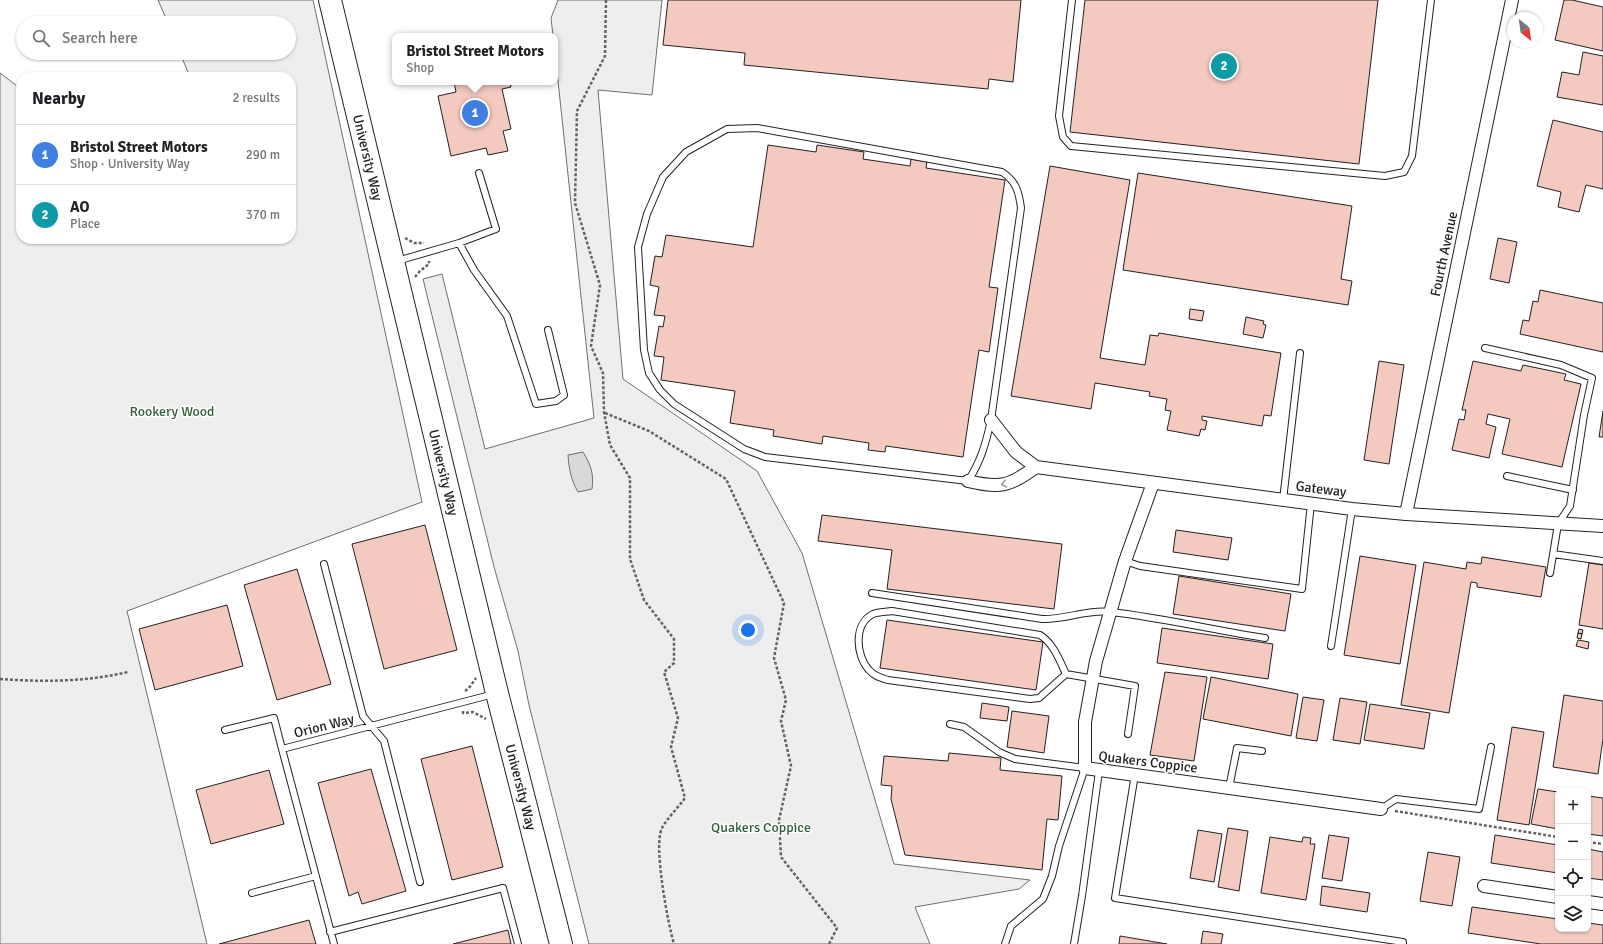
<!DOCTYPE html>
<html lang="en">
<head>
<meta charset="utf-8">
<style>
  body { margin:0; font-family:Signika,sans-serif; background:#f6f6f6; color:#202124 }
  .controls { position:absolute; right:12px; bottom:12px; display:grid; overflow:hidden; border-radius:8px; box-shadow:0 1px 3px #0004 }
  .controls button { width:36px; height:36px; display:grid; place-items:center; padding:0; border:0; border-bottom:1px solid #e0e0e0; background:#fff; color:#202124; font:20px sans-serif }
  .compass { position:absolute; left:1507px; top:12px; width:36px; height:36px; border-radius:50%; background:#fff; box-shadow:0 1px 3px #0004; rotate:151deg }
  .you { position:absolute; left:748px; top:630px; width:14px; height:14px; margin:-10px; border:3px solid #fff; border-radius:50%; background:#1a73e8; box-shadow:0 0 0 6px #1a73e833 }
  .badge { display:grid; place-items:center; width:26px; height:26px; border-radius:50%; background:#2563eb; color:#fff; font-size:13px; font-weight:700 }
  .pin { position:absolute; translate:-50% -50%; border:2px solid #fff; box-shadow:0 1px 4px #0006 }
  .popup { position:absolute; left:392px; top:33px; width:166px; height:52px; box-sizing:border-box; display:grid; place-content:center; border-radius:8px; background:#fff; filter:drop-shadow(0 1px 3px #0005); font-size:13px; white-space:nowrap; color:#757577 }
  .popup b { font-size:15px; color:#202124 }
  .popup::after { content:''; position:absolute; left:50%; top:100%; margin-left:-8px; border:8px solid transparent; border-top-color:#fff }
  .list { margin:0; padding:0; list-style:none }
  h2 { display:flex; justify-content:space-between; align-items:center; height:52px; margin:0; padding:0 16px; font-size:17px }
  h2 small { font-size:13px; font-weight:400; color:#757577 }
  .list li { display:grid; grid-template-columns:26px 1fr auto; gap:12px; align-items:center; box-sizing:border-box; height:60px; padding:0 16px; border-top:1px solid #e0e0e0 }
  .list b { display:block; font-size:15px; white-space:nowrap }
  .list p { margin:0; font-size:13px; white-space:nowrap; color:#757577 }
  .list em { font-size:13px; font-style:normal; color:#757577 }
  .icon { flex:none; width:22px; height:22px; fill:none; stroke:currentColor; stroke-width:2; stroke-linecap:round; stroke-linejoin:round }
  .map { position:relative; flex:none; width:1603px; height:944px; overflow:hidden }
  .search { position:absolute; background:#fff; box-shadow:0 1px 3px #0004; left:16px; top:16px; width:280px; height:44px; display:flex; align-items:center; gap:10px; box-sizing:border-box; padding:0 14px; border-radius:22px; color:#757577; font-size:15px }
  .panel { position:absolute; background:#fff; box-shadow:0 1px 3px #0004; left:16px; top:72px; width:280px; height:172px; border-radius:16px }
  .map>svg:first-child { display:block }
  .green { fill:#eee; stroke:#6f6f6f }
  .water { fill:#d9d9d9; stroke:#6f6f6f }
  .building { fill:#f3c9c0; stroke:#222 }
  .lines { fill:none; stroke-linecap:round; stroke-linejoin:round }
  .lane-casing { stroke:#222; stroke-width:8 }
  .street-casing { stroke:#222; stroke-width:14 }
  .highway-casing { stroke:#222; stroke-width:24 }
  .path { stroke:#646464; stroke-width:2.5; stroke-dasharray:3 2; stroke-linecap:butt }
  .lane { stroke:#fff; stroke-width:6 }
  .street { stroke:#fff; stroke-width:12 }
  .highway { stroke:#fff; stroke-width:22 }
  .oneway { stroke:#9c9c9c }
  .labels { text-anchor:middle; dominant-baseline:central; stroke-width:3; stroke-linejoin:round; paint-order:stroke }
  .street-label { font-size:14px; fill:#222; stroke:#fff }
  .park-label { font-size:14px; fill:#2f5e38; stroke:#fff }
</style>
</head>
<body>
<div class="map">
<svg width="1603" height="944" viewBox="0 0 1603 944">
  <rect width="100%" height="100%" fill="#fff"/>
  <path class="green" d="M158,0h155l109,502 -295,109 80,333h-207v-871l21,16v150h270v-162h-101l-10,-24h109v-30h-121z
    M558,0h104l-10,95 -54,-5 25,289 134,92 45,82 92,311 136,16 -11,9 -104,18 15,37h-341l-60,-239 -11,-54 -24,-84 -71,-288 19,-5 43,175 109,-31 -39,-365v-17h-2l-2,-18z"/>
  <path class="water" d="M583,452c8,13 11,22 9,37l-14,3c-7,-12 -9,-23 -10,-37z"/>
  <path class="building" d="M668,0h353l-8,82 -24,-3 -1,10 -244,-24 1,-12 -82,-8z
    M1085,0h293l-19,164 -289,-32z
    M1564,0h8l31,7v44l-48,-11z
    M1583,52l20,4v49l-46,-8 5,-25 17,3z
    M454,82h56l1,5 -9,2 9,40 -8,2 5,20 -20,4 -2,-7 -35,8 -13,-60 18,-4z
    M1553,120l50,12v57l-17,-4 -7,27 -21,-5 3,-15 -24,-6z
    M768,145l48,7 1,-7 47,7 -1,7 47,7 1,-7 16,3 -1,6 79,12 -16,107 9,1 -9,64 -10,-2 -16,107 -77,-11 -1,6 -17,-2 1,-7 -46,-7 -1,8 -49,-8 1,-6 -44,-7 5,-32 -74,-11 3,-23 -10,-1 5,-30 4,1 2,-11 -11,-1 5,-28 -9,-2 5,-29 7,1 4,-22 87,12z
    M1050,166l80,14 -30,178 45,7 5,-30 8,1 1,-3 122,20 -10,63 -7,-1 -2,11 -60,-10v4l5,1 -2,9 -4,-1 -2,7 -32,-6 4,-19 -6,-1 2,-11 -18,-3 1,-4 -55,-9 -4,26 -80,-13z
    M1138,173l214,33 -11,73 11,2 -4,24 -225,-35z
    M1498,238l19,4 -8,41 -19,-4z
    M1540,290l63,13v49l-83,-18 3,-14 6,1 4,-20 5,1z
    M1190,309l14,2 -2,10 -13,-2z
    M1246,317l18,4 -1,3 3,1 -3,13 -20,-4z
    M1379,361l25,4 -15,99 -25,-4z
    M1473,361l48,10 2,-6 43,9 -2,6 17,4 -19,83 -60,-13 8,-35 -22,-5 -2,10 10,3 -7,31 -37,-8 7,-31 5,1 2,-10h-4z
    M1603,411v26h-4z
    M822,515l240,29 -8,65 -167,-20 5,-39 -74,-9z
    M425,525l32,125 -73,19 -32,-125z
    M1176,530l56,8 -4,22 -55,-8z
    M1360,556l56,9 -16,99 -56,-9z
    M1482,557l64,10 -5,30 -64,-10v-4l-6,-1 -22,131 -48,-8 23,-143 42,7 1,-7 14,2z
    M1589,563l14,2v64l-24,-4z
    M297,569l34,115 -54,16 -33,-115z
    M1179,576l112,18 -6,37 -112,-17z
    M227,605l16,61 -88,24 -16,-61z
    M887,620l156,22 -7,48 -156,-22z
    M1162,628l111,16 -5,35 -111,-16z
    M1579,629l4,1 -1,4 -4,-1z
    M1578,633l4,1 -1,5 -4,-1z
    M1578,640l11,2 -1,7 -12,-3z
    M1165,672l42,5 -13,84 -44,-6z
    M1211,677l87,17 -7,42 -88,-17z
    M1564,695l39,6v38l-5,35 -45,-7z
    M1303,697l21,3 -7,41 -21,-3z
    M1340,698l27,4 -7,42 -27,-4z
    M982,703l27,4 -2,14 -27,-3z
    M1370,704l60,9 -6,36 -60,-9z
    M1012,711l37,5 -5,37 -37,-6z
    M1512,727l32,5 -15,93 -32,-5z
    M472,746l31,121 -51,13 -31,-121z
    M949,753l52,5 -1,12 62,6 -4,44 -11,-1 -5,51 -137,-15 -14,-56 1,-13 -11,-1 3,-29 64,5z
    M371,769l35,122 -44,13 -4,-12 -9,4 -31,-113z
    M269,770l15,54 -73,20 -15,-54z
    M1538,789l20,3v37l-27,-5z
    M1588,796l15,2v38l-15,-2z
    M1228,828l20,3 -9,60 -21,-4z
    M1198,830l24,4 -8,48 -24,-4z
    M1329,835l20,3 -7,43 -20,-3z
    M1495,835l63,10v28l-67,-10z
    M1270,837l32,5 1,-5 8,1 -1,6h5l-9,56 -45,-7z
    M1588,849l15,3v28l-15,-2z
    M1428,852l32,5 -8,49 -32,-5z
    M1322,886l48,7 -3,19 -47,-7z
    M1472,907l86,12v10h30v-6l15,2v19h-62l-73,-11z
    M309,920l7,24h-97z
    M508,930l3,14h-58z
    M1203,931l20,3 -2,10h-20z
    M1120,936l47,8h-48z"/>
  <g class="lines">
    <g class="lane-casing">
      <path id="lane" d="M1072,0l-13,116 4,21 8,9 314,30 19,-4 8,-16 19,-156
        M757,128l245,44c14,9 17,20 19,36l-30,212c-5,23 -10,41 -23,61l-203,-24 -21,-8 -70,-45 -14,-14 -11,-17 -5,-23 -6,-103 9,-33 16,-37 23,-25 41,-23z
        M459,243l15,27 33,46 29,88 20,-3 8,-6 -16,-65
        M397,261l62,-18 37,-14 -17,-56
        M1485,348l76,17 31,13 -8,37 -14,91 -12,18 -8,49
        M1507,476l66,14
        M1283,500l17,-147
        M1553,554l50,7
        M1125,561l15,5 162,23 9,-86
        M324,564l39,152 21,25 36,141
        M872,593l170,26c23,1 45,-10 69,-7 52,6 103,18 154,26
        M1331,646l21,-137
        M1066,674c-7,-15 -13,-31 -26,-39l-148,-24c-5,1 -14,1 -19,3 -20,10 -17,42 -4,56 5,6 12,8 19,10l142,19 9,-1 27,-24 69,12 -7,48
        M950,724l14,3 35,25 16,7 70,9 -26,78 -7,30 -9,23 -32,27 -6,18
        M225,730l49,-12 8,31
        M1135,774l-20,124 288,44v2
        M1229,788l8,-40 25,3
        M1381,809l15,-10 83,10 12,-62
        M252,893l64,-17
        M330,932l173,-44 15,56
        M334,944l-52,-195 212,-55
        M1074,944l8,-48 17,-125"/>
    </g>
    <g class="street-casing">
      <path id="street" d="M991,420l25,32 20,15 316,42 54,5 197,12
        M968,481c33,8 41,5 68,-14
        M1153,483l-28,78 -29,100 -11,61v46l296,41
        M1406,514l106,-514
        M1484,886l74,11
        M1588,902l15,2"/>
    </g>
    <g class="highway-casing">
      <g id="highway">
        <path id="s1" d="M330,0l167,693 64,251"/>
      </g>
    </g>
    <path class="path" d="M606,0l-1,56 -28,55 -2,92 25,82 -9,61 12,27 1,39 6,33 20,33v81l14,41 30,39v24l-10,9 14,46 -7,29 14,51c-7,10 -17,19 -23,30 -9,17 6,96 12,116
      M405,238l9,5h10
      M415,277l5,-6 9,-7v-3
      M605,413l44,18 77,48 58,124 -10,55 12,42 -5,21 10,45 -12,54 2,37 56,71 -8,16
      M0,679c43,3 86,3 128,-7
      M465,691l4,-3 7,-10
      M463,711v2l10,-1 13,7
      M1395,811l163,26
      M1588,842l15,2"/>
    <use href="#lane" class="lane"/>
    <use href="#street" class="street"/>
    <use href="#highway" class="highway"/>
  </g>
  <defs><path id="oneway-chevron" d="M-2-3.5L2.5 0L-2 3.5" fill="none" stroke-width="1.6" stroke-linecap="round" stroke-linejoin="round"/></defs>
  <use class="oneway" href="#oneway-chevron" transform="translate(1004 484) rotate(168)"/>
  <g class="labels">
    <g class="street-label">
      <text stroke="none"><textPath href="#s1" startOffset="162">University Way</textPath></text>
      <text transform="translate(1444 254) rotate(-78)">Fourth Avenue</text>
      <text stroke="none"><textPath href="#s1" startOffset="486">University Way</textPath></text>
      <text transform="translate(1321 489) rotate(7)">Gateway</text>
      <text transform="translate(324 726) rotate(-14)">Orion Way</text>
      <text transform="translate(1148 762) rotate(7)">Quakers Coppice</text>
      <text stroke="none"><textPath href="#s1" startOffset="810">University Way</textPath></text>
    </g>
    <g class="park-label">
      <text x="172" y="411">Rookery Wood</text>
      <text x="761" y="827">Quakers Coppice</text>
    </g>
  </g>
</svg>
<div class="controls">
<button>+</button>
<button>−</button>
<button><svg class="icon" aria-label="locate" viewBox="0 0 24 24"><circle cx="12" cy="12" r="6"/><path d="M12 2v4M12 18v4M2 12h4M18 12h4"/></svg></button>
<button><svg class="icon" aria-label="layers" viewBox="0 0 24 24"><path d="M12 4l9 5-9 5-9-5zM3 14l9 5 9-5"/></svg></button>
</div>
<svg class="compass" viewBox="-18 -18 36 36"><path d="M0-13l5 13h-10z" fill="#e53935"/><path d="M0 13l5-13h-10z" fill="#757577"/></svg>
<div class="you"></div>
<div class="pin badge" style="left:475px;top:113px;background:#3f7fe0">1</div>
<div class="popup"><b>Bristol Street Motors</b>Shop</div>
<div class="pin badge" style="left:1224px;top:66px;background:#0f9aa8">2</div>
<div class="search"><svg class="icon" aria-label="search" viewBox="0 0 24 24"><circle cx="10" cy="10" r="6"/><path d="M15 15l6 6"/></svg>Search here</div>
<section class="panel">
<h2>Nearby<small>2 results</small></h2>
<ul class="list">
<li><span class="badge" style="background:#3f7fe0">1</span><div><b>Bristol Street Motors</b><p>Shop · University Way</p></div><em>290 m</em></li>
<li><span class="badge" style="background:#0f9aa8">2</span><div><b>AO</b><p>Place</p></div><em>370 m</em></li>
</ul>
</section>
</div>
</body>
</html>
